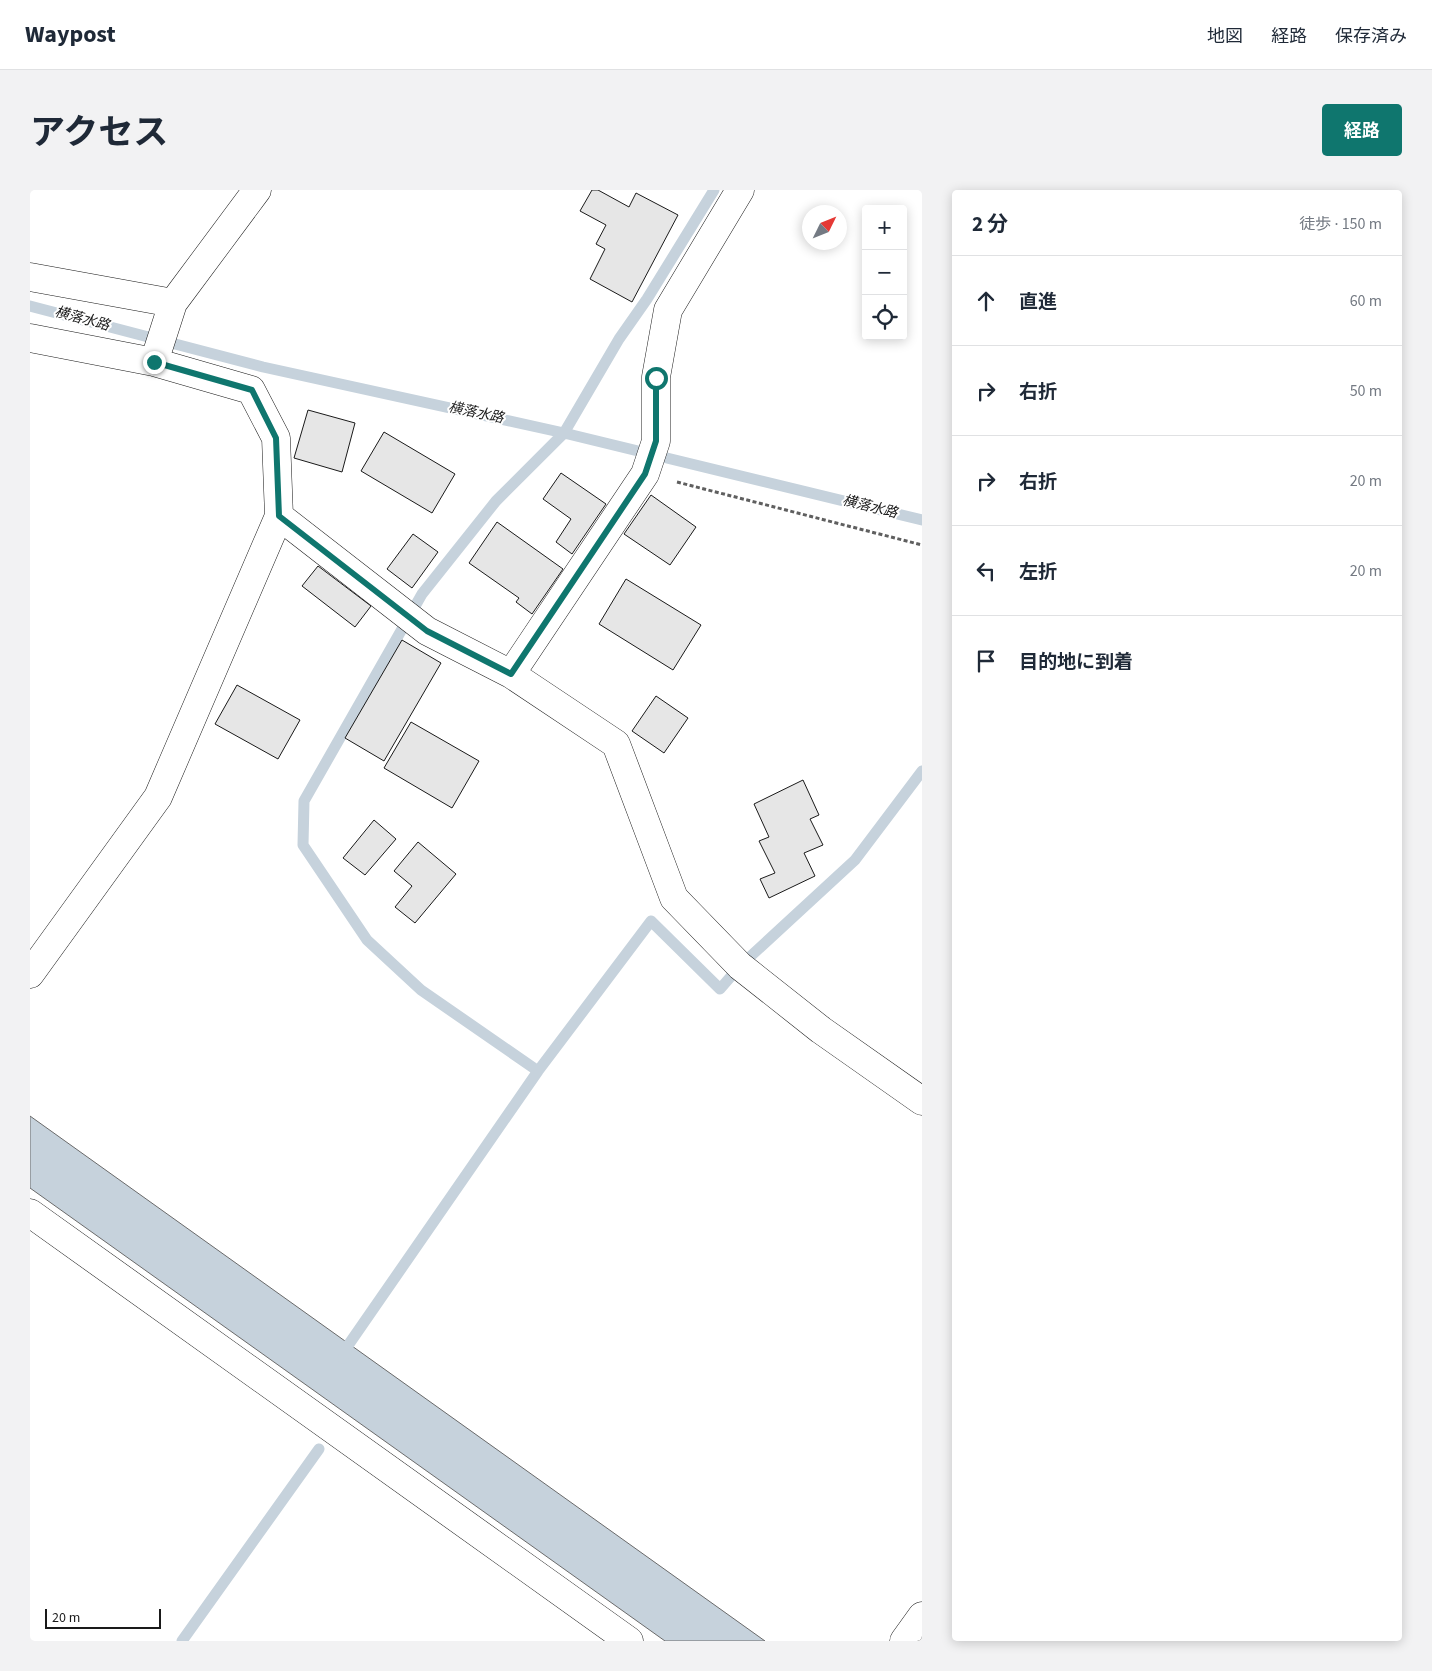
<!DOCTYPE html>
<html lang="ja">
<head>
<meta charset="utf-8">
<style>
  body { margin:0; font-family:"Source Sans 3","Noto Sans JP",sans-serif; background:#f2f2f3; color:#1f2937 }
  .controls { position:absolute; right:15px; top:15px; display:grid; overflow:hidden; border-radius:5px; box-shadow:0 2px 12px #0003 }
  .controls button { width:45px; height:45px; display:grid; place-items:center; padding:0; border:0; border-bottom:1px solid #e0e1e3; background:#fff; color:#1f2937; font:25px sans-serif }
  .compass { position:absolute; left:772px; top:15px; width:45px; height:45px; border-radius:50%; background:#fff; box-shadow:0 2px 12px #0003; rotate:47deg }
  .scale { position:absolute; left:15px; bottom:12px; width:116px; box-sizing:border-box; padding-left:5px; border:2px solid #1a1a1a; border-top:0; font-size:14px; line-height:18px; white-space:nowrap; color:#1a1a1a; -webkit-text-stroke:4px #fff; paint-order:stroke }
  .stop { position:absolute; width:15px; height:15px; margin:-11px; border:4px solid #0f766e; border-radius:50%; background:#fff }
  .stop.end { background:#0f766e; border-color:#fff; box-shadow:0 1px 5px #0008 }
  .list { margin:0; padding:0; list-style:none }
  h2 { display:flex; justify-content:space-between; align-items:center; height:65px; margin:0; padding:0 20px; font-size:21px }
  h2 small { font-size:16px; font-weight:400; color:#747a83 }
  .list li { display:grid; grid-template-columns:32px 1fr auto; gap:15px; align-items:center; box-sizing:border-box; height:90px; padding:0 20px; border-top:1px solid #e0e1e3 }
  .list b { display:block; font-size:19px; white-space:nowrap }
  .list em { font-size:16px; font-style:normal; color:#747a83 }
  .icon { flex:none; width:28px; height:28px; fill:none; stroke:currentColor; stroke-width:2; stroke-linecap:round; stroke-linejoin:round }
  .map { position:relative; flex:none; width:892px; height:1451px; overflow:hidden; border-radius:5px }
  header { display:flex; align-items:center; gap:30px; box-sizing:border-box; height:70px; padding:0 25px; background:#fff; border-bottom:1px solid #e0e1e3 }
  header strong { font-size:24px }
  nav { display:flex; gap:28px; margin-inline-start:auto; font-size:18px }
  .intro { display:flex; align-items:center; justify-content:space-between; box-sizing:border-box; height:120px; padding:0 30px }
  h1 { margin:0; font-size:35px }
  .button { padding:12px 22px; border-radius:5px; background:#0f766e; color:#fff; font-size:18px; font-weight:700 }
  main { display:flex; gap:30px; padding:0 30px }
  aside { flex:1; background:#fff; border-radius:5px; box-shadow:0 2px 12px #0003 }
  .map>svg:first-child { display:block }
  .water { fill:#c6d2dc; stroke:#6a6a6a }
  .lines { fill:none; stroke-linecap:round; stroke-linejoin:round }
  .stream { stroke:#c6d2dc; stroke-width:11 }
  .building { fill:#e6e6e6; stroke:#1a1a1a }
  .street-casing { stroke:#1a1a1a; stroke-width:29 }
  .path { stroke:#5f5f5f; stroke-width:3; stroke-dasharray:4 2.5; stroke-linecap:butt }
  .street { stroke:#fff; stroke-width:28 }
  .route { stroke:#0f766e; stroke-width:6 }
  .labels { text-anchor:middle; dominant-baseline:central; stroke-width:4; stroke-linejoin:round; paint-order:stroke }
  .water-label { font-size:14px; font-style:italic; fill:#1a1a1a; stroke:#fff }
</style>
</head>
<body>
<header>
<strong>Waypost</strong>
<nav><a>地図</a><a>経路</a><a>保存済み</a></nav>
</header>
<div class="intro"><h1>アクセス</h1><a class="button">経路</a></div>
<main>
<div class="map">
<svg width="892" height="1451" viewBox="0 0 892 1451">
  <rect width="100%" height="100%" fill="#fff"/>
  <path class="water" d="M0,926l735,525h-100l-635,-453z"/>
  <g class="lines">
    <path class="stream" d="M0,116l233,61 301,66 358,87
      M508,881l113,-150 69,68 20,-23 115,-106 67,-89
      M313,1168l6,-14 189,-273 -117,-81 -54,-50 -64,-95 1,-44 118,-207 74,-93 68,-68 55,-94 28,-40 67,-109
      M152,1451l137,-192"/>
  </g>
  <path class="building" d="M562,0h6l31,17 7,-14 42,22 -46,87 -42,-23 15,-30 -9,-5 10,-19 -26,-14z
    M278,220l47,13 -13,49 -48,-14z
    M354,242l71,42 -23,39 -71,-42z
    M531,283l45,31 -34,50 -16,-12 15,-23 -28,-20z
    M621,305l45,32 -26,38 -46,-31z
    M467,332l66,47 -31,45 -16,-12 3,-4 -50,-35z
    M383,344l25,18 -26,36 -25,-19z
    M288,376l53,40 -16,21 -53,-41z
    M596,389l75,46 -28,45 -74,-46z
    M372,450l39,23 -57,98 -39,-23z
    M207,495l63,35 -22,39 -63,-35z
    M626,506l32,22 -24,35 -32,-22z
    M381,532l68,39 -27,47 -68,-40z
    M773,590l16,35 -9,4 13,26 -19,8 11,23 -46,22 -9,-19 15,-6 -16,-32 10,-4 -15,-33z
    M344,630l22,19 -31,36 -22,-17z
    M388,652l38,32 -41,49 -20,-16 17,-21 -18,-15z"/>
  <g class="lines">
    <g class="street-casing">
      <path id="street" d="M0,87l143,26
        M0,148l124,24 97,28 25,48 3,78 -121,281 -128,177
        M124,172l19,-59 84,-113
        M249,326l148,115 84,43 105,70 58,154 66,68 81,64 101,71
        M481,484l134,-200 11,-33v-64l12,-67 72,-120
        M0,1023l599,428
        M874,1451l18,-25"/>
    </g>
    <path class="path" d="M647,292l245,63"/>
    <use href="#street" class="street"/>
  </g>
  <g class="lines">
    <path class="route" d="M124,172l98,28 24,48 3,78 148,115 84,43 134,-200 11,-33v-63"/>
  </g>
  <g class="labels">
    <g class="water-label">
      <text transform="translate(52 129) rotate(15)">横落水路</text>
      <text transform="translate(446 223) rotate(12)">横落水路</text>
      <text transform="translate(840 317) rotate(14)">横落水路</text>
    </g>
  </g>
</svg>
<div class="controls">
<button>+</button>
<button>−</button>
<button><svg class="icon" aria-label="locate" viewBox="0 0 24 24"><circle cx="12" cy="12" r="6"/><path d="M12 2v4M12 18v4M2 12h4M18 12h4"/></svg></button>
</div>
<svg class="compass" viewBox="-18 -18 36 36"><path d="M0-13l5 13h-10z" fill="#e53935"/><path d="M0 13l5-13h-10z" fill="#747a83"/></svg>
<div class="scale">20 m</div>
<div class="stop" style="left:626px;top:188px"></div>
<div class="stop end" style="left:124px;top:172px"></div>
</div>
<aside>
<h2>2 分<small>徒歩 · 150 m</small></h2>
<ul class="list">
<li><svg class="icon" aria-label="ahead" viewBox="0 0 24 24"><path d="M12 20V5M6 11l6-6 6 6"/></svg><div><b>直進</b></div><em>60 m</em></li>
<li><svg class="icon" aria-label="right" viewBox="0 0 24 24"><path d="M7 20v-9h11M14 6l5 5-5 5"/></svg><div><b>右折</b></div><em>50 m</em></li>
<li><svg class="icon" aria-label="right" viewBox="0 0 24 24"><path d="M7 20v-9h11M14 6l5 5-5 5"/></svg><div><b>右折</b></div><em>20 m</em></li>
<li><svg class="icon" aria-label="left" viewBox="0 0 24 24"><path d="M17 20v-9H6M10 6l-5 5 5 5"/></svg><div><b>左折</b></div><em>20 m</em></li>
<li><svg class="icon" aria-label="arrive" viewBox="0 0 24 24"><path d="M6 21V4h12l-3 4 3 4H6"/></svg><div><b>目的地に到着</b></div></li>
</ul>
</aside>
</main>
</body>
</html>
